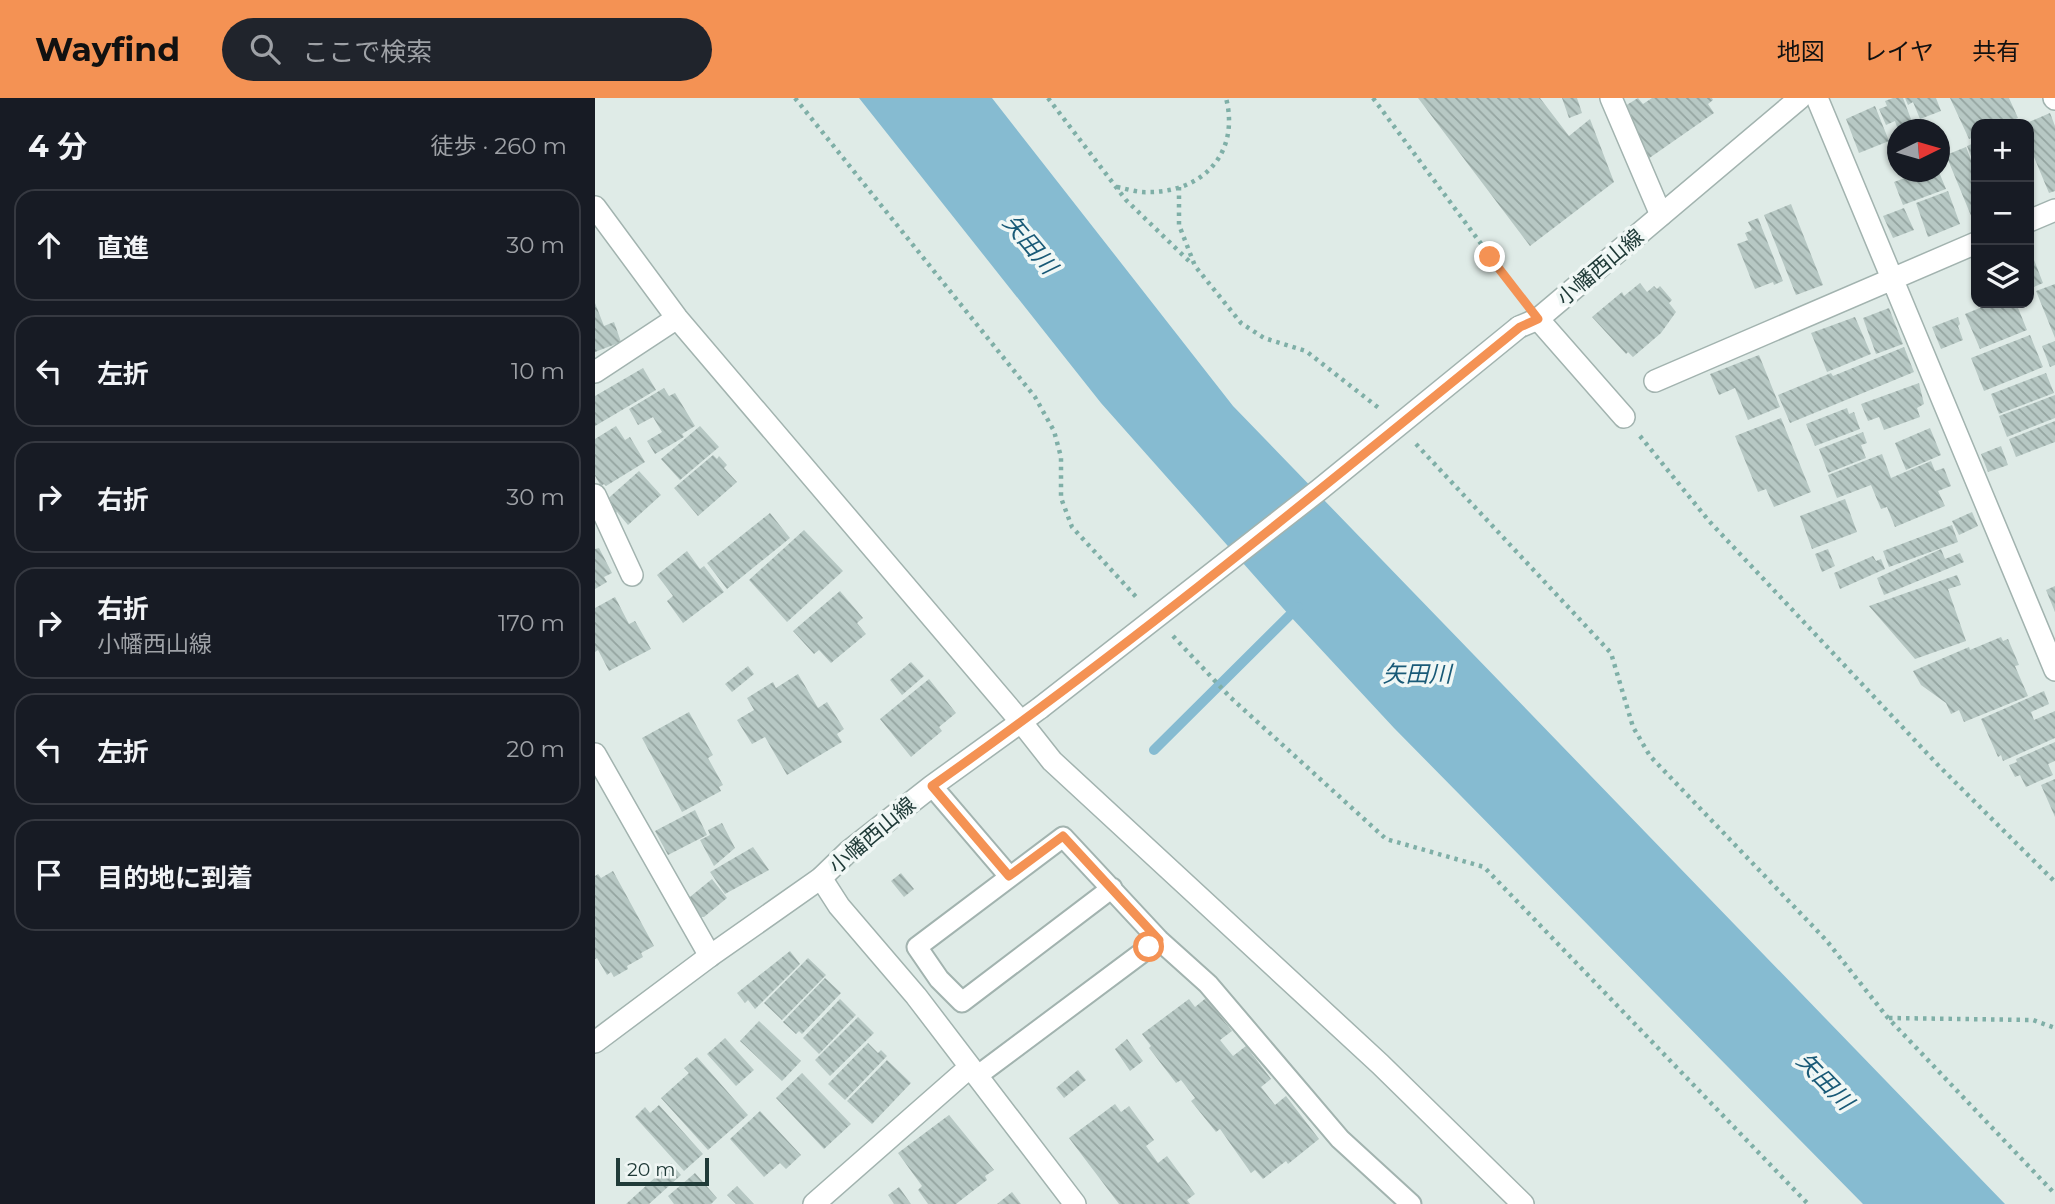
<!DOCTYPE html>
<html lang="ja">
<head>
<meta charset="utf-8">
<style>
  body { margin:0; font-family:Montserrat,"Noto Sans JP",sans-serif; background:#20242c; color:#f1f3f6 }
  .controls { position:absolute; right:21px; top:21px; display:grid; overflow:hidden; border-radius:14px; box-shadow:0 2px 5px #0004 }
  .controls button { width:63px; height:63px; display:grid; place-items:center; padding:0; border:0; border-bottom:2px solid #363941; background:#171b24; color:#f1f3f6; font:35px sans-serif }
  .compass { position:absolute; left:1292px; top:21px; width:63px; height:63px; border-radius:50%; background:#171b24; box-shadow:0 2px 5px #0004; rotate:85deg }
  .scale { position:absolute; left:21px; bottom:18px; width:93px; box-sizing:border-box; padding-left:7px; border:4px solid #203b38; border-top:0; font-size:19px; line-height:24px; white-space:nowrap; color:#203b38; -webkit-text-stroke:5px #f0f7f5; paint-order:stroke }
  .stop { position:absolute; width:21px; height:21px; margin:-16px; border:5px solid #f49254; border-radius:50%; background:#fff }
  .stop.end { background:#f49254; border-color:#fff; box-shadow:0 2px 7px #0008 }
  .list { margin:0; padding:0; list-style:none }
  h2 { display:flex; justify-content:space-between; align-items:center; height:91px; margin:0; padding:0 28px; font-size:30px }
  h2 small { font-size:23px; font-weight:400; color:#9ea1a6 }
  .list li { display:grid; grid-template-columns:46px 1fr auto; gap:21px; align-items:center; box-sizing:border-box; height:112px; margin:0 14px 14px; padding:0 14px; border:2px solid #363941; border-radius:21px }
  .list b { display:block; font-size:26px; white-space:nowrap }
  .list p { margin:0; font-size:23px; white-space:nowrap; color:#9ea1a6 }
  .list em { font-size:23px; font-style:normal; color:#9ea1a6 }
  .icon { flex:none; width:38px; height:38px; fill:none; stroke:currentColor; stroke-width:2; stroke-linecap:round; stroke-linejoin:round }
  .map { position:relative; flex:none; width:1460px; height:1106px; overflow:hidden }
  header { display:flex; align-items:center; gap:42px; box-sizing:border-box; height:98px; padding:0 35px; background:#f49254; color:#111 }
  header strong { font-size:33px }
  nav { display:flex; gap:38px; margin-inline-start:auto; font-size:24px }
  .search { width:490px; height:63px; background:#20242c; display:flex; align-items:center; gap:18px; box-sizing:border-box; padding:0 24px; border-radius:38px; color:#9ea1a6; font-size:26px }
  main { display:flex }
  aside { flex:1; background:#171b24 }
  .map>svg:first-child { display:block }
  .water { fill:#86bbd1 }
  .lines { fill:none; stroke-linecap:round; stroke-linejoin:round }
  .stream { stroke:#86bbd1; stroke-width:10 }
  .building { fill:url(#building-back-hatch) }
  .service-casing { stroke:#a2b3af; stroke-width:23 }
  .minor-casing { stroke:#a2b3af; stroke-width:24 }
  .tertiary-casing { stroke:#a2b3af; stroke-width:24 }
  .path { stroke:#7fafa7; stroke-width:4.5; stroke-dasharray:3.5 5; stroke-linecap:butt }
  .service { stroke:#fff; stroke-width:19 }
  .minor { stroke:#fff; stroke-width:21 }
  .tertiary { stroke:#fff; stroke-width:21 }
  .tertiary-bridge-casing { stroke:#a2b3af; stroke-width:24; stroke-linecap:butt }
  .tertiary-bridge { stroke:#fff; stroke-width:21 }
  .route { stroke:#f49254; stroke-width:9 }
  .labels { text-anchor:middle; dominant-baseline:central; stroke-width:7; stroke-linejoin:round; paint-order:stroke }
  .street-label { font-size:21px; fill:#203b38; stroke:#f0f7f5 }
  .water-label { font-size:23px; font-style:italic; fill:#195a77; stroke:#f0f7f5 }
</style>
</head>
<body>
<header>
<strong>Wayfind</strong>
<div class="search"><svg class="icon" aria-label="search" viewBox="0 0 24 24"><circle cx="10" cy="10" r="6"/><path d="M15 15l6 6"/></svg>ここで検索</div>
<nav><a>地図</a><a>レイヤ</a><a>共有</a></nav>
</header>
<main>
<aside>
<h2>4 分<small>徒歩 · 260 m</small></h2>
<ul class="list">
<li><svg class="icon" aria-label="ahead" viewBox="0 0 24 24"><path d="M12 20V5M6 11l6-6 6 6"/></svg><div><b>直進</b></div><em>30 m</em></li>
<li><svg class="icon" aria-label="left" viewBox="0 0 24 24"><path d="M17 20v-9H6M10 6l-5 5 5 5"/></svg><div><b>左折</b></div><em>10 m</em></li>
<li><svg class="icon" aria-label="right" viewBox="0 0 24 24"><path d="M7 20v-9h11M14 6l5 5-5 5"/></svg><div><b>右折</b></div><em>30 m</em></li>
<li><svg class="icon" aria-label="right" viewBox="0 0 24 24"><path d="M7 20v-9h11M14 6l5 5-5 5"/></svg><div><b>右折</b><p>小幡西山線</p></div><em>170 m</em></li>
<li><svg class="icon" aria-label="left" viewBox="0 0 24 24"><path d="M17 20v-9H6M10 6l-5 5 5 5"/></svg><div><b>左折</b></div><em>20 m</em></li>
<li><svg class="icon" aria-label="arrive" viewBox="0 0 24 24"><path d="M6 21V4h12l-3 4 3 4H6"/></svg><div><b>目的地に到着</b></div></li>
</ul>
</aside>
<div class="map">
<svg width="1460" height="1106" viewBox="0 0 1460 1106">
  <defs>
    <pattern id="building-back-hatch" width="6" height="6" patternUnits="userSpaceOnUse" patternTransform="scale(1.75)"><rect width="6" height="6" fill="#b7c8c4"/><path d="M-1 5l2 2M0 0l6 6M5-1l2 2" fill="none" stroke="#94a4a0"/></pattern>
  </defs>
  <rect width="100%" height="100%" fill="#dfebe7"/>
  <path class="water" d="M264,0h133l241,308 772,798h-142l-469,-476 -104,-112 -189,-213z"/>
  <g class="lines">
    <path class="stream" d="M559,652l144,-143"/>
  </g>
  <path class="building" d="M823,0h122l29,38 21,-17 24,63 -84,64z
    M967,0h15l5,15 -13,5z
    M1043,0l5,6 9,-6h60l1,2 -5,4 6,9 -66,46 -21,-43 4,-2 -6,-8z
    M1298,0h10l11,29 -16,3 -3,-9 -9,4 -7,-16 8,-3 -2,-5z
    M1310,0h31l5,13 -21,8 -7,-17 -5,3z
    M1355,0h59l9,20 -15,6h-27v12l-7,3z
    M1280,8l14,35 -30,12 -13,-34z
    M1455,15l5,13v65l-6,2 -15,-36 -5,2v-37z
    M1345,35l8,20 -8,4z
    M1379,45l2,4v22l-9,-23z
    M1371,49l10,26v49l-2,1 -28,-68z
    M1326,74h18l7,17 -43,16 -9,-23z
    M1353,93l12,33 -32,13 -12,-34z
    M1196,106l32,81 -27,10 -32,-80z
    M1309,110l10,22 -21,8 -10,-22z
    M1163,120l25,63 -9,4 -1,-3 -18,7 -18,-45 11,-4 -3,-7 7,-3 -4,-8z
    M1434,149l14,36 -14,6z
    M1045,185l7,9 7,-6 3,3 3,-3 12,14 -3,3 7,9 -15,21 -28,24 -5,-5 -2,2 -34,-37 30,-25 2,4z
    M1460,186v54l-19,-47z
    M0,205l9,23 10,-4 7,20 -26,10z
    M1397,205h24l11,27 -47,19 -15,-35z
    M1294,210l14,36 -27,10 -13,-36z
    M1260,219l16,37 -44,18 -16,-39z
    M1363,219l2,7 -2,2 5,14 -22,9 -9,-22z
    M1435,237l13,32 -59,24 -13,-33z
    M1460,243v24l-5,2 -8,-21z
    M1309,249l10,25 -124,51 -12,-28 53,-22 2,3z
    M1164,257l21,52 -32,13 -13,-32 -16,7 -9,-21z
    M48,270l13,22 -61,36v-30z
    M1451,275l8,20 -55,21 -8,-20z
    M1324,285l5,21 -7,4 3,9 -36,13 -5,-13 -11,4 -7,-17z
    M69,290l5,8 6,-3 20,33 -13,8 2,3 -29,17 -8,-13 15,-9 -9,-15 -15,8 -9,-16z
    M1460,297v23l-48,19 -8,-21z
    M1252,310l2,6 5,-2 6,17 -45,17 -9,-22z
    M1186,320l30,74 -37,15 -8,-18 -8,3 -23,-56z
    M1460,323v21l-39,15 -7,-18z
    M21,328l9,14 5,-3 15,25 -39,24 -2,-2 -3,2 -6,-10v-37z
    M105,328l19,21 -39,33 -19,-21z
    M1335,330l11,27 -35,15 -11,-27z
    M1268,334l4,11 -6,2 5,13 -38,15 -9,-24z
    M1406,348l7,19 -20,7 -7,-18z
    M1287,356l9,24 40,-17 4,10 9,-3 7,18 -13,5 7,15 -50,21 -8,-20 -6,2 -10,-24 -34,13 -9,-23z
    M118,357l4,4 2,-3 8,9 -3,3 13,14 -39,34 -24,-28z
    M44,373l22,24 -33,30 -11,-13 -3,3 -11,-12z
    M1250,401l12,33 -45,17 -12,-33z
    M1377,414l6,14 -19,9 -7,-14z
    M175,415l20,25 -63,51 -20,-26z
    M1357,427l6,17 -69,25 -6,-16z
    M209,432l39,41 -56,51 -38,-42z
    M4,450l13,25 -8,4 3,5 -12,7v-40z
    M1233,451l7,17 -13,6 -7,-18z
    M1346,451l4,10 15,-6 4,9 -80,33 -7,-17z
    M92,453l13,18 4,-3 20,26 -41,31 -16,-22 6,-5 -16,-21z
    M1278,458l3,5 5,-2 4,10 -45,20 -6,-16z
    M1362,477l4,10 -13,4 18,52 -51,18 -46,-53z
    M1460,488v26l-9,-22z
    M245,493l23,27 -6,5 9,11 -35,29 -12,-13 -5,4 -21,-23z
    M20,499l14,27 6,-3 16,28 -42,22 -11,-21 -3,2v-44z
    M1406,539l2,4 5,-2 11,26 -4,1 13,30 -64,26 -5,-12 -8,4 -5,-11 -25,-18 -8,-14 56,-24 1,3z
    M316,564l13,14 -22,19 -12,-15z
    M153,568l6,8 -22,18 -7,-8z
    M203,576l20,34 9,-6 17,27 -7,5 5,8 -55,33 -22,-38 -13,7 -15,-24 17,-10 -7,-12 26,-16 3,6z
    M334,581l27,34 -17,14 3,4 -31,26 -31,-38z
    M1449,593l5,13 -18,8 3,8 21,-9v27l-52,23 -2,-6 -3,2 -17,-38z
    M94,614l24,43 -5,3 15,27 -4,2 2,4 -39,21 -40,-74z
    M1460,644v19l-7,3 5,11 -27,12 -6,-12 -5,2 -6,-12 8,-3 -1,-3z
    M1460,681v38l-14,-32z
    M100,712l12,25 -39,20 -13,-24z
    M127,725l13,25 -21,18 -14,-26 10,-5 -2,-5z
    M158,749l16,23 -44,24 -15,-22z
    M18,773l41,75 -13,7 2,4 -16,9 1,3 -14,8 -3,-5 -4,3 -10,-17 -2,1v-83l3,-2 3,4z
    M306,775l13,16 -10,8 -13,-16z
    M117,781l15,19 -23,19h-6l-13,-16z
    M195,853l10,13 -45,45 -7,-9 -3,3 -8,-10z
    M213,860l18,17 -44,45 -18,-17z
    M230,880l16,15 -39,41 -3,-3 -3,3 -13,-12z
    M611,900l26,33 -12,9 13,16 13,-10 25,33 -10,8 14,18 11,-9 33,43 -31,25 -2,-3 -23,18 -8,-9 -4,3 -31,-44 -4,3 -25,-31 4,-3 -14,-18 -5,3 -27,-35 2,-2 -9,-12 47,-35 6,8z
    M245,901l16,16 -37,39 -16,-16z
    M263,919l16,16 -44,43 -15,-16z
    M164,923l42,40 -19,20 -42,-40z
    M130,940l29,32 -18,16 -29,-32z
    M532,941l16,22 -13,10 -15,-22z
    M273,945l10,10 3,-3 6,6 -42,44 -17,-16z
    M102,959l51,58 -40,35 -47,-52 28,-25 -5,-5z
    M292,962l24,23 -39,41 -25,-23z
    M483,972l8,10 -22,18 -8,-10z
    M207,975l49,51 -27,25 -48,-51z
    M520,1006l6,8 8,-6 25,34 -8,6 12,17 9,-7 28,38 -8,6 3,4h-71l-50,-66z
    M64,1007l44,49 -19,17 -49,-54 10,-10 5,6z
    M165,1013l41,44 -15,14 -6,-6 -16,14 -34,-38z
    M354,1017l45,55 -9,6 2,4 -31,24h-28l-10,-14 4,-4 -24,-33z
    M76,1065l10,12 -32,29h-23z
    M100,1075l22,25 -6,6h-37l-6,-8z
    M142,1088l17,18h-18l-9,-9z
    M304,1089l12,17h-17l-6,-9z
    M417,1094l9,12h-24z"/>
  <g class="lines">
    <g class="service-casing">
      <path id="service" d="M337,688l77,90
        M517,790l-150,114 -23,-23 -22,-32 146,-110 96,103 49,44 132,155 71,65
        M382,978l182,-136"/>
    </g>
    <g class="minor-casing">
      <path id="minor" d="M1016,0l50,117
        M1222,0l238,572
        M1459,0l1,1
        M0,109l82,111 345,405 30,38 328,303 143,140
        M1434,123l26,-11
        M943,221l86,98
        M0,274l82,-54
        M1060,283l321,-138
        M0,397l37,80
        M0,656l115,202
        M226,780l18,28 77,90 159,208
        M219,1106l156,-137"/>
    </g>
    <g class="tertiary-casing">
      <path id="tertiary" d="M924,229l19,-8 262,-221
        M0,944l115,-86 111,-78 28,-27 83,-65 108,-78"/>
    </g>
    <path class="path" d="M200,0l240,299 19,34 7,26v41l11,29 66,72
      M453,0l78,102 65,63
      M778,0l149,201
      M522,89c10,2 22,6 32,5 55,0 91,-40 77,-94
      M584,89v38l16,41 46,57 23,15 42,13 74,58
      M1045,338l69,85 229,244 117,117
      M821,346l195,209 22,74 17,29 176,184 62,78 167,176
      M578,538l57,61 156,142 98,28 324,337
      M1294,920l144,2 22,8"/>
    <use href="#service" class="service"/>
    <use href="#minor" class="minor"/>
    <use href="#tertiary" class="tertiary"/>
    <g class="tertiary-bridge-casing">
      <path id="tertiary-bridge" d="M445,610l279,-218 200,-163"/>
    </g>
    <use href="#tertiary-bridge" class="tertiary-bridge"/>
  </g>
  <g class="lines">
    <path class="route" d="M554,849l10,-7 -96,-104 -54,40 -77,-90c203,-143 395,-302 588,-459l18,-8 -48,-62"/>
  </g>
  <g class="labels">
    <g class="street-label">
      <text transform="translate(1005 169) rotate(-40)">小幡西山線</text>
      <text transform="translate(277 737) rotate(-40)">小幡西山線</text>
    </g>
    <g class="water-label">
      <text transform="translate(435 146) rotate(50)">矢田川</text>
      <text x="822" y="576">矢田川</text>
      <text transform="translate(1230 983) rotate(46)">矢田川</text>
    </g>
  </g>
</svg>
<div class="controls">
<button>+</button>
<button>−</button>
<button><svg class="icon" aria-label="layers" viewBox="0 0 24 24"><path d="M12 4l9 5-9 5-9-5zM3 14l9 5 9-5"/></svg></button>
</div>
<svg class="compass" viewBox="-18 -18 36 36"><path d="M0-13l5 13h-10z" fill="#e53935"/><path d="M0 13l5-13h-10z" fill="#9ea1a6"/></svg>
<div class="scale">20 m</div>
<div class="stop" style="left:554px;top:849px"></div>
<div class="stop end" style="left:895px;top:159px"></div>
</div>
</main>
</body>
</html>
